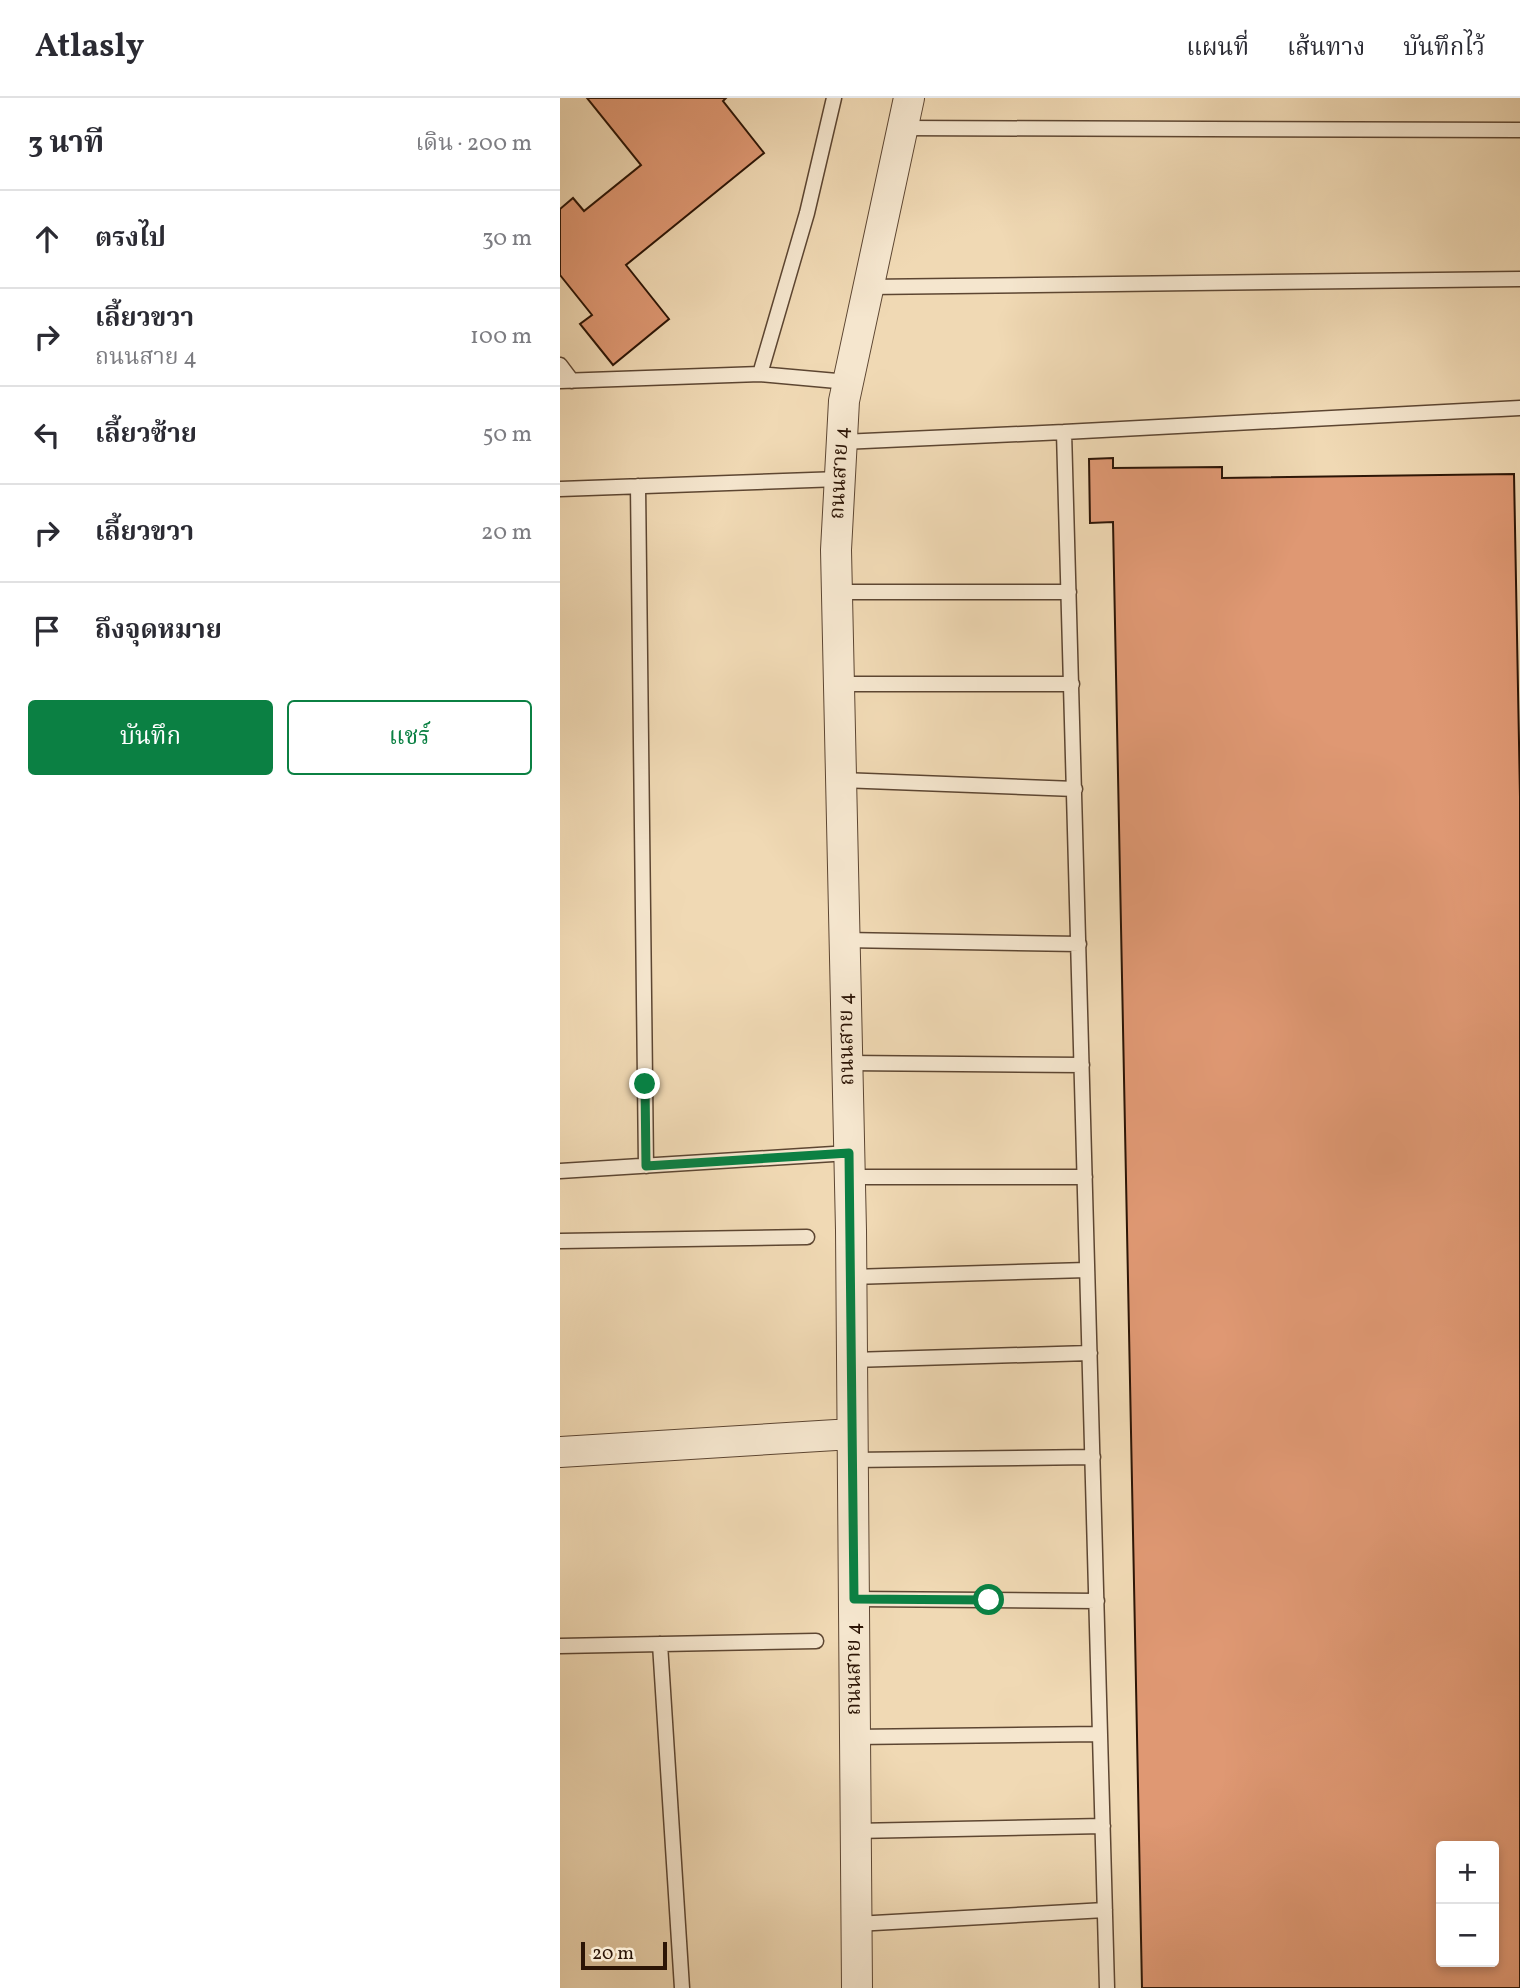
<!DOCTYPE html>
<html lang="th">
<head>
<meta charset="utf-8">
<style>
  body { margin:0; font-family:Vollkorn,"Noto Serif Thai",serif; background:#f2f2f3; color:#2b2b33 }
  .controls { position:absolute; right:21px; bottom:21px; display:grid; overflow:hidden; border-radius:7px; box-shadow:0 4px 10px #0003 }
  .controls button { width:63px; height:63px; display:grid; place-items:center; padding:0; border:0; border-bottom:2px solid #e1e1e2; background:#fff; color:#2b2b33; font:35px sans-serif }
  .scale { position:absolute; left:21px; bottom:18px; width:86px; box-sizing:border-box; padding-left:7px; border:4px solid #2c1506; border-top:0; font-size:19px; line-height:24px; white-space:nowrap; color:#2c1506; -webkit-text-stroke:5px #f5e6ce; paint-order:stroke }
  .stop { position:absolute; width:21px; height:21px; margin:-16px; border:5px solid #0b8043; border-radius:50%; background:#fff }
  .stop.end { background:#0b8043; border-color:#fff; box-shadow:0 2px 7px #0008 }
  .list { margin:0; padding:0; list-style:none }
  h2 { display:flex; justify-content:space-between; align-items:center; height:91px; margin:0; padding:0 28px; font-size:30px }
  h2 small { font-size:23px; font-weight:400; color:#7c7c81 }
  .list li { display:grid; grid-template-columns:46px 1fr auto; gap:21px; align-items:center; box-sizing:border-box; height:98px; padding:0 28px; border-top:2px solid #e1e1e2 }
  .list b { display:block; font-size:26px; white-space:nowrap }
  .list p { margin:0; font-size:23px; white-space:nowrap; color:#7c7c81 }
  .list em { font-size:23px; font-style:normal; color:#7c7c81 }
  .actions { display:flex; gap:14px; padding:21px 28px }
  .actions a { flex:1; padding:16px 0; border:2px solid #0b8043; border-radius:7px; text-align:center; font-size:24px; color:#0b8043 }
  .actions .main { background:#0b8043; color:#fff }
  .icon { flex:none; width:38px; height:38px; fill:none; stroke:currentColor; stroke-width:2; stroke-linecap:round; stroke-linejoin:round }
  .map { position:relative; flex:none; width:960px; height:1890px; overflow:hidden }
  header { display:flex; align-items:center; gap:42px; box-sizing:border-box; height:98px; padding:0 35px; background:#fff; border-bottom:2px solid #e1e1e2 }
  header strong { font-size:33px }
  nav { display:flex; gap:38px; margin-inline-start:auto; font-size:24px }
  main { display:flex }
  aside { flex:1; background:#fff }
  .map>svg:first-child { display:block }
  .building { fill:#df9873; stroke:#2c1506; stroke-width:2; fill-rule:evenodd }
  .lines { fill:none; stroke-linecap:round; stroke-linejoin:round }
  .service-casing { stroke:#5d4632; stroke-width:17 }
  .minor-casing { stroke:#5d4632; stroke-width:32 }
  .service { stroke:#f5e6ce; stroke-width:14 }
  .minor { stroke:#f5e6ce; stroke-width:30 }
  .route { stroke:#0b8043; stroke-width:9 }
  .labels { text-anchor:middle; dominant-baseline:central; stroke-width:5; stroke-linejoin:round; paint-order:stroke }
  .street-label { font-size:21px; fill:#2c1506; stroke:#f5e6ce }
</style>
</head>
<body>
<header>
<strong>Atlasly</strong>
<nav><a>แผนที่</a><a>เส้นทาง</a><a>บันทึกไว้</a></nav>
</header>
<main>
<aside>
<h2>3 นาที<small>เดิน · 200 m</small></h2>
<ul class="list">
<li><svg class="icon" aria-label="ahead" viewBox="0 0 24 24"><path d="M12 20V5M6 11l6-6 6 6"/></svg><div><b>ตรงไป</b></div><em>30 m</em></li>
<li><svg class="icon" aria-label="right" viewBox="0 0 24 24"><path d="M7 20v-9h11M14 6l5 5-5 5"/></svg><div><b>เลี้ยวขวา</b><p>ถนนสาย 4</p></div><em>100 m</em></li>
<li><svg class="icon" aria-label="left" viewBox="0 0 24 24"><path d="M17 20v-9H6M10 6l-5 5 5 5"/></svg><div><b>เลี้ยวซ้าย</b></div><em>50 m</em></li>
<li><svg class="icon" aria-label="right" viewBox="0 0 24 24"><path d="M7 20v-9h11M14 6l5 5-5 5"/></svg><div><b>เลี้ยวขวา</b></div><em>20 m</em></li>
<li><svg class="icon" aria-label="arrive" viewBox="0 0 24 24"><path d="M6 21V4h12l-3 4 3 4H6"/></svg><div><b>ถึงจุดหมาย</b></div></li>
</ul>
<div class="actions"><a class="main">บันทึก</a><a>แชร์</a></div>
</aside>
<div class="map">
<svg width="960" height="1890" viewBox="0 0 960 1890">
  <rect width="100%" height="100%" fill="#f0d9b4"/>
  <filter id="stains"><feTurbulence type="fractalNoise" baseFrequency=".00286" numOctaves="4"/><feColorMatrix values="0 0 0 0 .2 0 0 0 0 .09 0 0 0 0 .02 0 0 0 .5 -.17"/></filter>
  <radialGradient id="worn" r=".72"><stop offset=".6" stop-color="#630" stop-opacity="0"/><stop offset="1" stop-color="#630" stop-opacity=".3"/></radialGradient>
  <path class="building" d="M27,0h139l-3,3 41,52 -138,112 43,54 -56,46 -33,-41 12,-9 -32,-40v-66l13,-11 11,13 57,-46z
    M553,360v10l109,-1v11l292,-4 6,322v1192h-378l-29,-1466 -23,1 -1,-64zM881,1748h53v116h-53z"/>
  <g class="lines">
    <g class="service-casing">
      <path id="service" d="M341,30l619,2
        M307,189l653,-8
        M0,267l12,16
        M200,276l47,-161 27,-115
        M0,283l200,-7 88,8
        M504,334l456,-24
        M282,344l222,-10 43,1556
        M78,388l8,680
        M0,391l280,-10
        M277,494h232
        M279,586h233
        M281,682l234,9
        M284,842l235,4
        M287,965l235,2
        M0,1073l289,-18
        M290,1079h235
        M0,1143l247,-4
        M291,1179l236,-7
        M292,1262l238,-7
        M292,1362l241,-3
        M294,1501l243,2
        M100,1546l22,344
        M0,1548l256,-5
        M294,1639l246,-3
        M295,1733l248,-5
        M296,1826l249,-14"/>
    </g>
    <g class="minor-casing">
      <path id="minor" d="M0,1354l292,-18
        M297,1890l-6,-758 -15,-680 8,-149 65,-303"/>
    </g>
    <use href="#service" class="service"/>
    <use href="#minor" class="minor"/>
  </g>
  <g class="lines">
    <path class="route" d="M85,986l1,82 203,-13 5,446 135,1"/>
  </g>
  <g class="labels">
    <g class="street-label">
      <text transform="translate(280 375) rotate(-87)">ถนนสาย 4</text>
      <text transform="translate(287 941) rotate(-91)">ถนนสาย 4</text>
      <text transform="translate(294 1571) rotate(-90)">ถนนสาย 4</text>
    </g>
  </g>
  <rect width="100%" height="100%" filter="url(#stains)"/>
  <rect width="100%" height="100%" fill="url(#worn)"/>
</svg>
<div class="controls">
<button>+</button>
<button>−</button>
</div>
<div class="scale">20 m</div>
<div class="stop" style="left:429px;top:1502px"></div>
<div class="stop end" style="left:85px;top:986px"></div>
</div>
</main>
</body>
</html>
